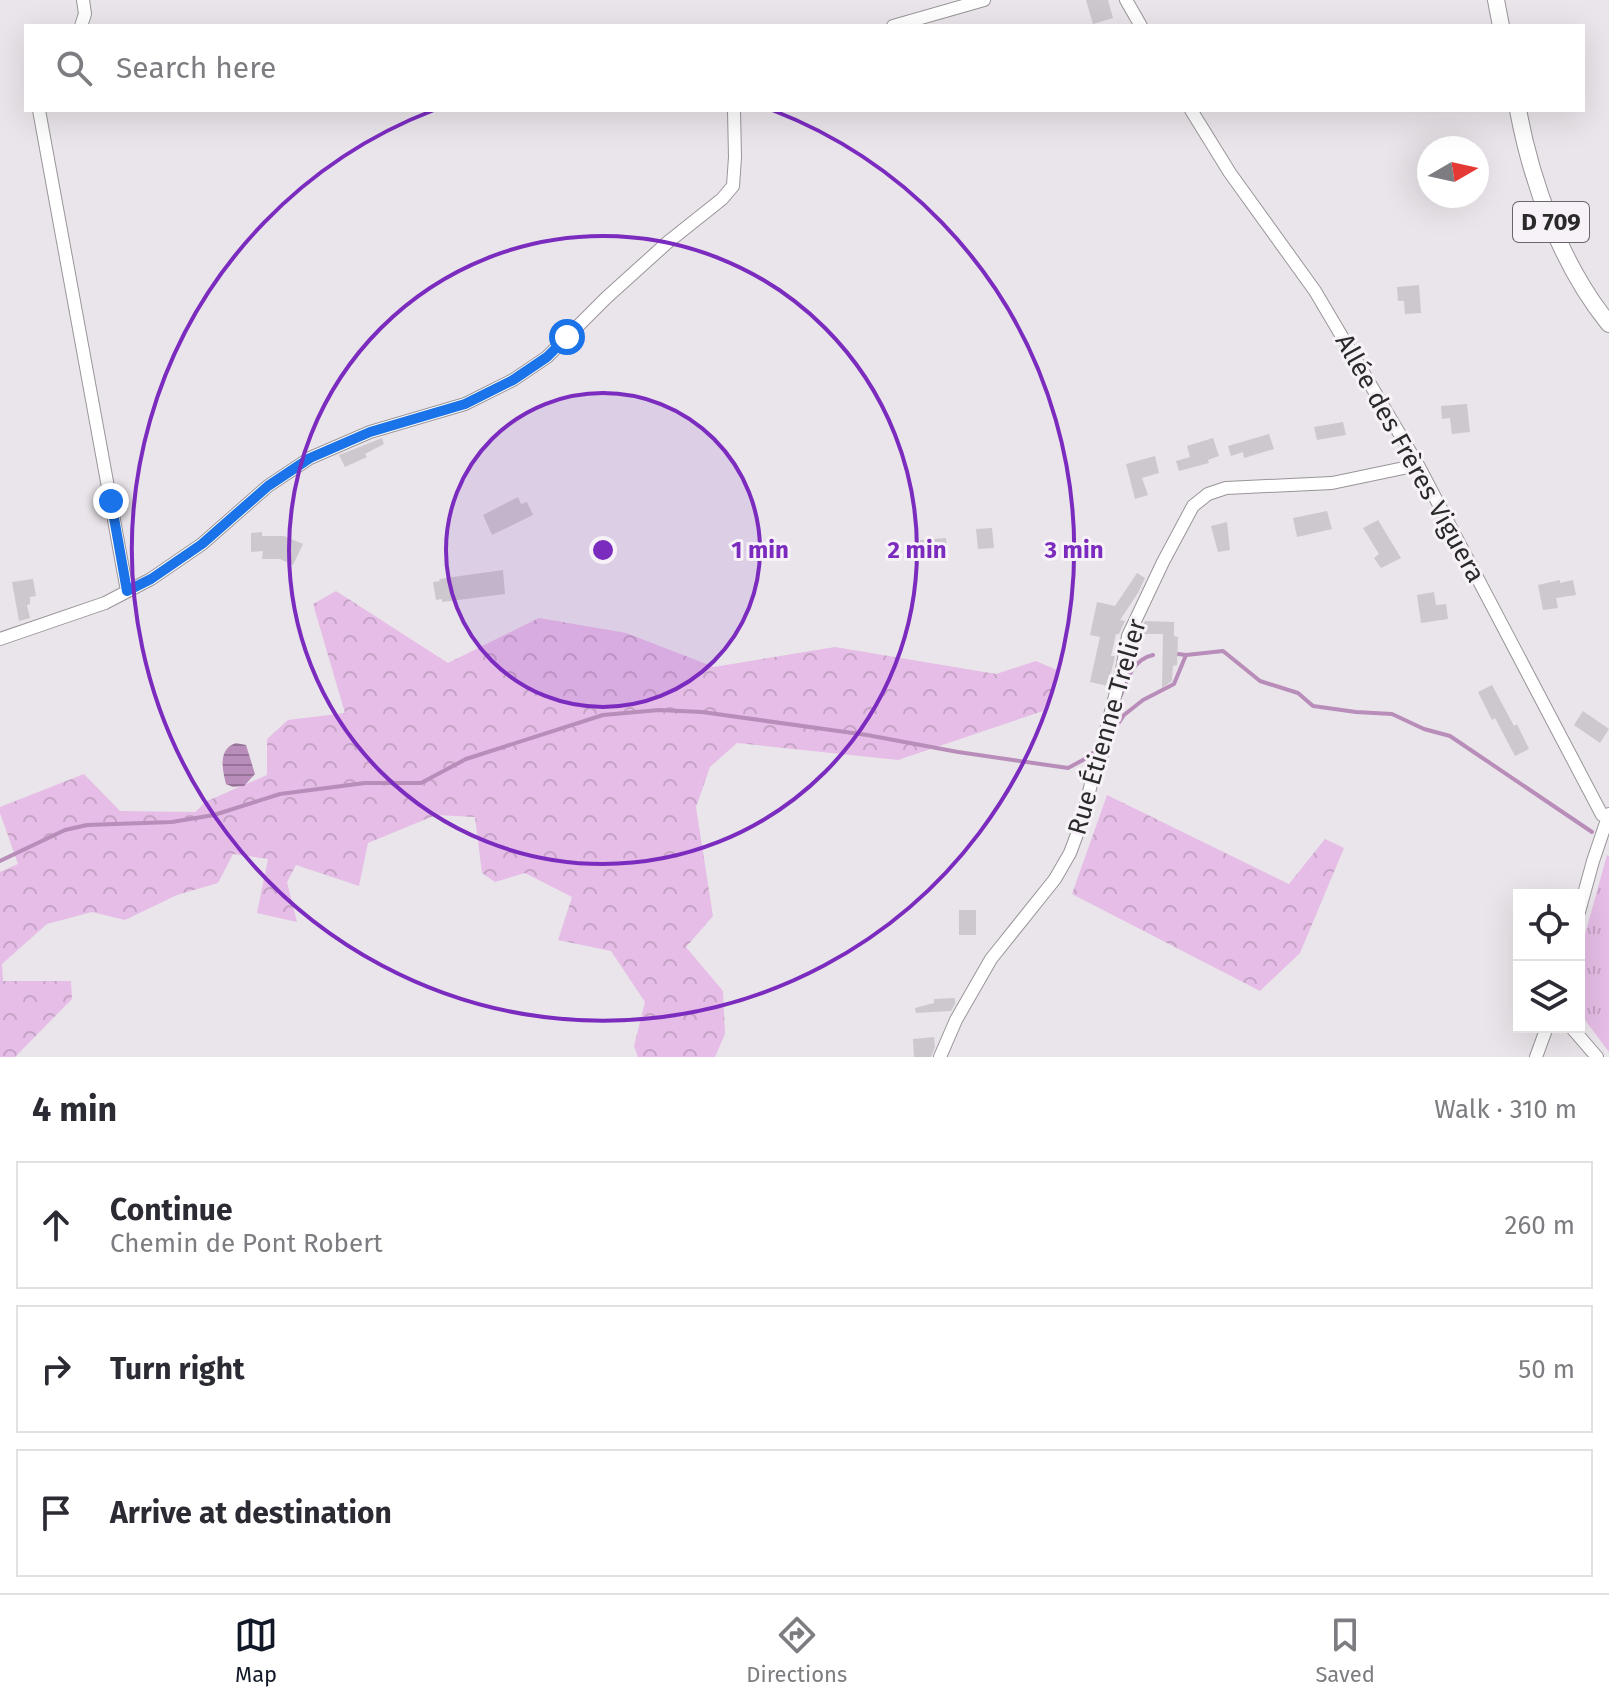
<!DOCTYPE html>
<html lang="en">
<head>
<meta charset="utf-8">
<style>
  body { margin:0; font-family:"Fira Sans",sans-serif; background:#f2f2f3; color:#2b2b33 }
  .controls { position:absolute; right:24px; bottom:24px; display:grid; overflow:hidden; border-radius:0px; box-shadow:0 8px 32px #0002 }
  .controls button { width:72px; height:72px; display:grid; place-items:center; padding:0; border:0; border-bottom:2px solid #e1e1e2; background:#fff; color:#2b2b33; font:40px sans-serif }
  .compass { position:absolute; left:1417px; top:136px; width:72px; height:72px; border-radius:50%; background:#fff; box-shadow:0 8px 32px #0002; rotate:81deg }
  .stop { position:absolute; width:24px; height:24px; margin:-18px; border:6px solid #1a73e8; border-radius:50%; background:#fff }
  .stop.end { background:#1a73e8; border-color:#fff; box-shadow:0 2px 8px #0008 }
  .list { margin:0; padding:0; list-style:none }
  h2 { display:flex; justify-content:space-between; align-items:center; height:104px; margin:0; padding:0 32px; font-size:34px }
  h2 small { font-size:26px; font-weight:400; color:#7c7c81 }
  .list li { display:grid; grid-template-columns:52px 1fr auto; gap:24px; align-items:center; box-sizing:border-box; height:128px; margin:0 16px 16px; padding:0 16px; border:2px solid #e1e1e2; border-radius:0px }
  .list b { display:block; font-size:30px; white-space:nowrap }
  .list p { margin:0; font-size:26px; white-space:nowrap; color:#7c7c81 }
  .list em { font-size:26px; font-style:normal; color:#7c7c81 }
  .icon { flex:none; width:44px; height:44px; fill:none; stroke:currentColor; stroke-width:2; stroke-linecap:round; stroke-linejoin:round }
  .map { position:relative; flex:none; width:1609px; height:1057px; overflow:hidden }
  .search { position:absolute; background:#fff; box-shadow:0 8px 32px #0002; left:24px; right:24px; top:24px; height:88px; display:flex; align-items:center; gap:20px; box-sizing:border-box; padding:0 28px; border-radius:0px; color:#7c7c81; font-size:30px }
  .sheet { height:536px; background:#fff }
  nav { display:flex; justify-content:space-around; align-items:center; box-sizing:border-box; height:112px; border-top:2px solid #e1e1e2; background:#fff; font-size:22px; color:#7c7c81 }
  nav a { display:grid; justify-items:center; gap:4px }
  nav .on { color:#111827 }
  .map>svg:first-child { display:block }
  .grass { fill:url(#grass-tufts) }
  .forest { fill:url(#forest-crowns) }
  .water { fill:url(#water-rules) }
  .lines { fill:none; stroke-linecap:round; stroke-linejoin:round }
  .stream { stroke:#b88db9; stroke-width:4 }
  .building { fill:#cdc8cd }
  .minor-casing { stroke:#999599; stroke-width:14 }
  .major-casing { stroke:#999599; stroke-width:18 }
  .minor { stroke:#fff; stroke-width:12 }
  .major { stroke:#fff; stroke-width:16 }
  .route { stroke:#1a73e8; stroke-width:10 }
  .ring { fill:none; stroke:#7b2cbf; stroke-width:4 }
  .labels { text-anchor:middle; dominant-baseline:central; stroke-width:6; stroke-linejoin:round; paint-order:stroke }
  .shield { fill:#f7f2f7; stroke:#686668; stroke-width:2 }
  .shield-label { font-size:24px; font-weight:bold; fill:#2b2a2b }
  .street-label { font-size:26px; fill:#2b2a2b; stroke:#f7f2f7 }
  .centre { fill:#7b2cbf; stroke:#f7f2f7; stroke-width:4 }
  .ring-label { font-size:24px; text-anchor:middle; font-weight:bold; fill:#7b2cbf; stroke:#f7f2f7; stroke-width:6; stroke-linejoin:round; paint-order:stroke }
</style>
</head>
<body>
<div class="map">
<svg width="1609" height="1057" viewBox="0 0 1609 1057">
  <defs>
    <pattern id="grass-tufts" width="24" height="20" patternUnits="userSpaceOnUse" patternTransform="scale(2)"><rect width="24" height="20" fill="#e5bde6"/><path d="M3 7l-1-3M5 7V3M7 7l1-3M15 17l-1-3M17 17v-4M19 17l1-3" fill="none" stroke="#c5a3c5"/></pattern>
    <pattern id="forest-crowns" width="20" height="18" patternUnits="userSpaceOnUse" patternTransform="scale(2)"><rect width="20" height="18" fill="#e5bde6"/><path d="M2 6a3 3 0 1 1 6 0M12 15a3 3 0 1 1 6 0" fill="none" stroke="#c5a3c5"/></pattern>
    <pattern id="water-rules" width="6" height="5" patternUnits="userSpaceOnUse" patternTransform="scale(2)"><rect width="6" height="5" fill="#b88db9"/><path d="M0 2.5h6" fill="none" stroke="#967397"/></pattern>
  </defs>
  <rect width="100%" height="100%" fill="#eae5ea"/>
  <path class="grass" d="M1607,855l2,1v196l-30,-40v-56z"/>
  <path class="forest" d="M336,591l112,72 91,-45 87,15 88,34 121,-20 161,27 40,-13 23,10 -16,40 -145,49 -161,-17 -27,24 -14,40 17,109 -27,31 37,44 2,43 -10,23h-77l-4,-11 11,-44 -34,-51 -53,-11 14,-43 -47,-24 -30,9 -13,-9 -7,-56 -39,-2 -68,28 -9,43 -63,-21 -9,17 10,40 -40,-9 11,-54 -35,-5 -15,29 -41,12 -52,25 -33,-8 -45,12 -45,40 1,17h68l1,18 -57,58h-15v-185l18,-8 -18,-51v-6l84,-33 36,37 75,1 12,-11 60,-26v-36l21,-19 57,-7 -32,-109z
    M1107,795l182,89 36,-45 19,9 -44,105 -40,38 -188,-97z"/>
  <path class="water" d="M236,743l10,2 9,29 -11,12 -11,1 -7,-3c-4,-16 -8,-35 10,-41z"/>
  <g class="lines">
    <path class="stream" d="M1178,654l8,1
      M1121,695c6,-17 13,-36 32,-40
      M1110,736l14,-21 19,-15 31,-16 12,-29 37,-4 37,30 38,12 15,13 43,6 36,2 32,15 26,7 142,96
      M0,861l65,-31 22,-5 85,-3 42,-7 66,-21 85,-11h56l45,-24 137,-44 56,-5 43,2 165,23 91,17 110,16 15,-8 11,-8"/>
  </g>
  <path class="building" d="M1086,0h22l5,18 -20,6z
    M1419,285l2,28 -16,1 -1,-13h-6l-1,-14z
    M1467,404l3,28 -18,2 -2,-16 -8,1 -1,-13z
    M1343,422l3,13 -29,5 -3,-13z
    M1269,434l5,15 -30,9 -1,-6 -12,4 -3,-10z
    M382,438l2,6 -19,10 2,3 -22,10 -6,-12z
    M1213,438l6,18 -11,4 1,3 -30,8 -3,-10 14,-4 -3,-11z
    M1155,456l4,17 -17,5 6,17 -13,4 -9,-35z
    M518,497l3,7 6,-2 6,13 -41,20 -9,-20z
    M1327,511l5,18 -35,8 -4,-19z
    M1378,520l23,38 -20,10 -7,-10 5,-4 -16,-26z
    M1227,522l3,28 -12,2 -7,-26z
    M992,528l2,20 -16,1 -2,-20z
    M262,532v4h22l19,8 -10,21 -13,-6h-18l1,-8 -12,1v-19z
    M946,538l1,17 -26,2 -1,-17z
    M503,570l2,24 -63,8v-3l-6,1 -3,-18 7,-1 -1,-2z
    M1137,573l8,5 -7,15 -18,27 5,1 -6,13h-3l-5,22h4l-7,30 -18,-4 10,-45 -10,-2 7,-33 18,4z
    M33,579l3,17 -6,1v7l-3,1 3,13 -11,3 -7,-39z
    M1560,580v3l13,-3 3,15 -20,3 2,10 -15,2 -5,-25z
    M1434,592l2,13 10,-1 2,15 -27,4 -4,-28z
    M1145,621l29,1v14l4,1 -1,28 -4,1 -1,15 -10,7 1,-54h-24z
    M1492,685l22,41 3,-2 12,25 -14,7 -20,-38 -3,2 -14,-28z
    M1583,711l26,18 -9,14 -26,-18z
    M959,910h17v25h-17z
    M955,998v6l-4,7 -35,2 -1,-5 19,-5v-4z
    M934,1037l1,10 -4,10h-17l-1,-18z"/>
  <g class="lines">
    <g class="minor-casing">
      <path id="minor" d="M1126,0l15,26
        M81,26l4,-12 -2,-14
        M893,26l91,-26
        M39,110l88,481
        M1191,110l39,63 85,118 103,174 184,350 6,2
        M0,639l105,-36 46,-24 51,-35 66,-58 42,-28 60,-26 95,-28 48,-24 34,-23 59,-59 62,-56 54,-43 11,-13 2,-29 -1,-47
        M1579,912l14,-51 16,-47
        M1571,1027l26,30
        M940,1057l16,-37 35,-61 64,-80 15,-26 12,-32 9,-37 11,-30 3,-20 17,-64 6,-34 35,-74 30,-56 15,-12 18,-6 106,-5 86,-18
        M1536,1057l11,-30"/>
    </g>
    <g class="major-casing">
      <path id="major" d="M1496,0l5,26
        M1518,110c14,74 43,155 91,214"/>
    </g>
    <use href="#minor" class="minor"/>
    <use href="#major" class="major"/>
  </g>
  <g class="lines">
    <path class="route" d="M111,501l16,90 24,-12 51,-35 66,-58 42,-28 60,-26 95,-28 48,-24 34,-23 20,-20"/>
  </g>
  <circle cx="603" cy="550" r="157" fill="#7b2cbf" fill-opacity=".12"/>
  <g class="ring">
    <circle cx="603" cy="550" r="157"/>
    <circle cx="603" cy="550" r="314"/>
    <path d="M772 110A471 471 0 1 1 434 110"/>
  </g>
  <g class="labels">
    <rect class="shield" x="1513" y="202" width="76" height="40" rx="6"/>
    <g class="shield-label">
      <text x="1551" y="222">D 709</text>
    </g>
    <g class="street-label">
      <text transform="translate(1410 458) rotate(61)">Allée des Frères Viguera</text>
      <text transform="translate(1107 727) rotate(-74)">Rue Étienne Trelier</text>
    </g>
  </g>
  <circle cx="603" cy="550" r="12" class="centre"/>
  <g class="ring-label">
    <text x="760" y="558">1 min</text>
    <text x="917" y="558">2 min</text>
    <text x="1074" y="558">3 min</text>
  </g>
</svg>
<div class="controls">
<button><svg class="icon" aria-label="locate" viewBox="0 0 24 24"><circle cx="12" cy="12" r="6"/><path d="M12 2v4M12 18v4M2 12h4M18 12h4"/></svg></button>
<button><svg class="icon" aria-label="layers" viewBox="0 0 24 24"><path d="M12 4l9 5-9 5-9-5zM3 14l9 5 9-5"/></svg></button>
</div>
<svg class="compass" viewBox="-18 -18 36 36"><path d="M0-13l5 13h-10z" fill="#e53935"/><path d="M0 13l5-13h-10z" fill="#7c7c81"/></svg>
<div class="stop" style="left:567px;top:337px"></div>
<div class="stop end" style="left:111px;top:501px"></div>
<div class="search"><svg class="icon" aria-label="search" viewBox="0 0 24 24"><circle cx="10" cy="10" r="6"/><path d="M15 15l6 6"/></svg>Search here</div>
</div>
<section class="sheet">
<h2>4 min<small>Walk · 310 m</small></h2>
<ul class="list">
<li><svg class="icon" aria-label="ahead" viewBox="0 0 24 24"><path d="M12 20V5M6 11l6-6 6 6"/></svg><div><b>Continue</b><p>Chemin de Pont Robert</p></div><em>260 m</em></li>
<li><svg class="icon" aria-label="right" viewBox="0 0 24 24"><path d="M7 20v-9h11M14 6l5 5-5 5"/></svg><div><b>Turn right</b></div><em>50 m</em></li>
<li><svg class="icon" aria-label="arrive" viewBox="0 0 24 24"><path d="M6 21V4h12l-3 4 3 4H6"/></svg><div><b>Arrive at destination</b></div></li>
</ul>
</section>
<nav>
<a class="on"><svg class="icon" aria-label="map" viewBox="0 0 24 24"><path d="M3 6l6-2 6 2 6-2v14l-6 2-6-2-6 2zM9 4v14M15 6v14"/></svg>Map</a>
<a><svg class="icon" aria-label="directions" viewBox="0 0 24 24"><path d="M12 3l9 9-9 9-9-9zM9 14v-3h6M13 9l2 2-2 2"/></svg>Directions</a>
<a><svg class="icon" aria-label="saved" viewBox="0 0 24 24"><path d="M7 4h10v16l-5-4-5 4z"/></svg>Saved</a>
</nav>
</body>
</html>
